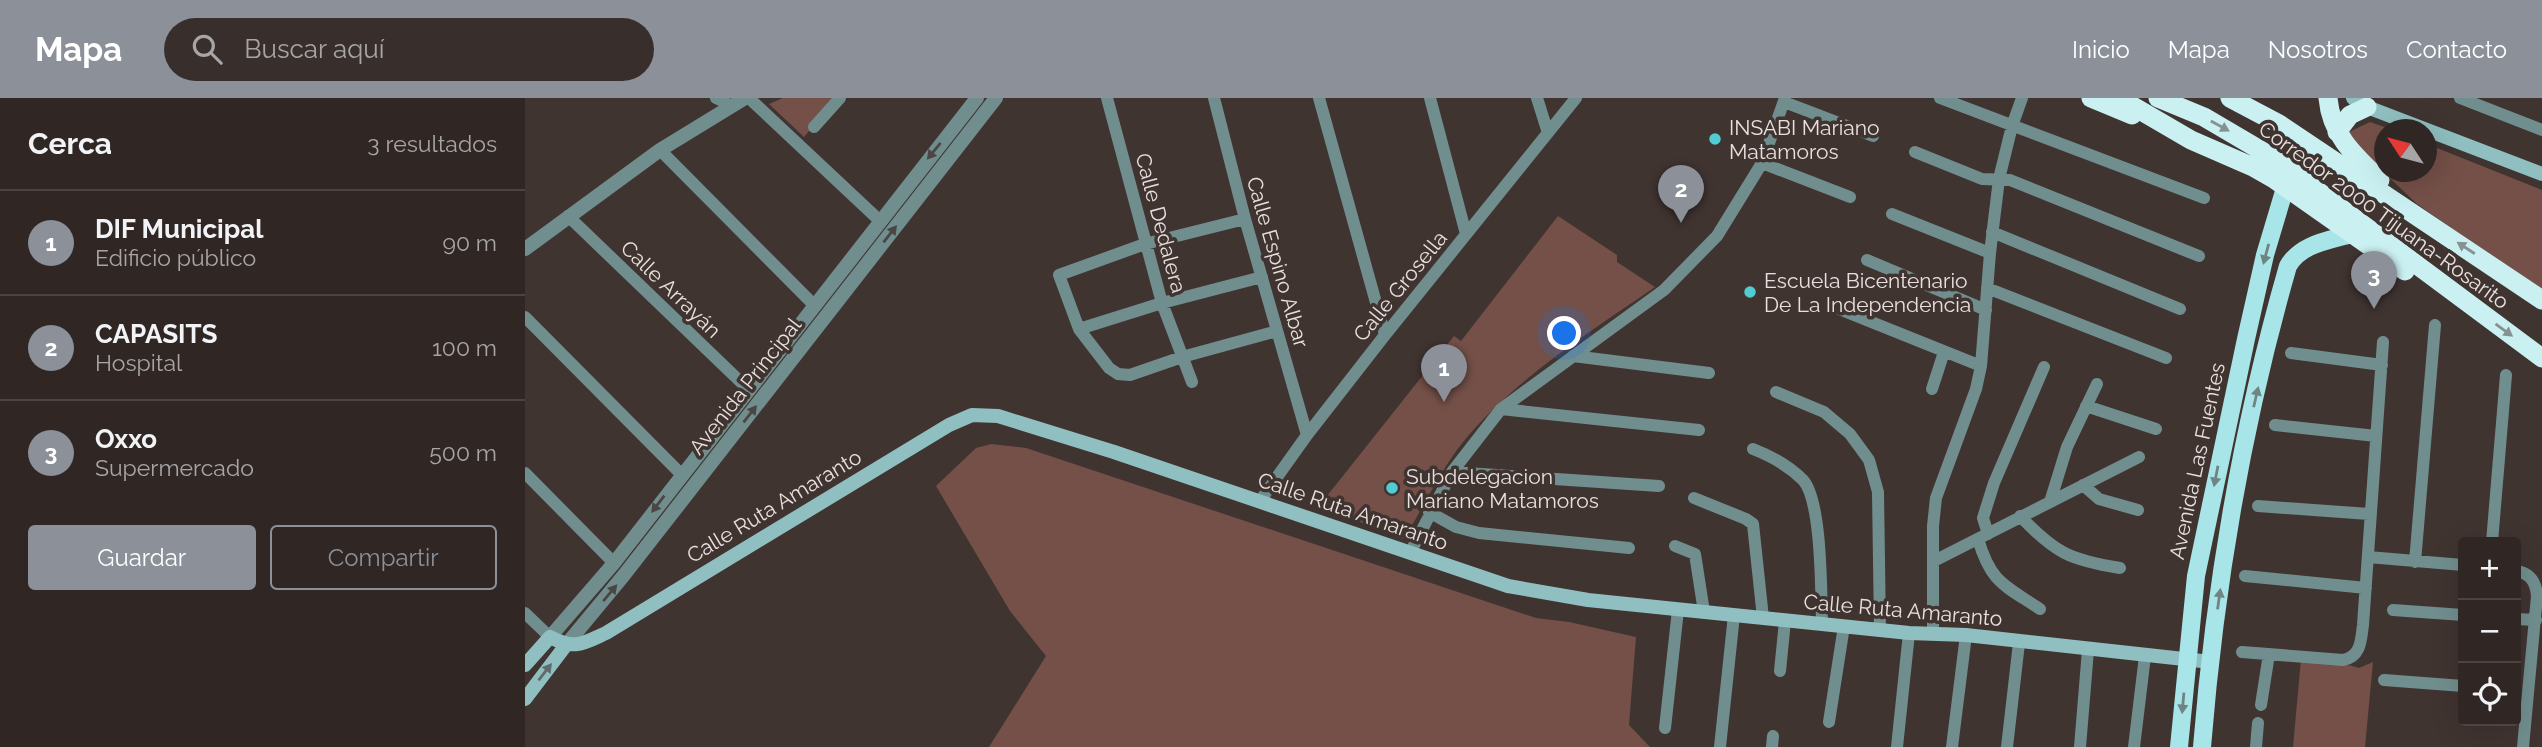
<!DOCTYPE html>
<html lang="es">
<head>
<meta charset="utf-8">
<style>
  body { margin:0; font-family:Raleway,sans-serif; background:#382f2d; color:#f1f3f6 }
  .controls { position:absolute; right:21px; bottom:21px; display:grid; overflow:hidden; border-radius:7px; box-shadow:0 7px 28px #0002 }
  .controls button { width:63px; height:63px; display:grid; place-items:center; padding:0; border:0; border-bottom:2px solid #4b4442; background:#302725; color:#f1f3f6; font:35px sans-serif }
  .compass { position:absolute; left:1849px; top:21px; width:63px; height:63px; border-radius:50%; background:#302725; box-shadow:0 7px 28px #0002; rotate:306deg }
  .you { position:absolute; left:1040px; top:236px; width:24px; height:24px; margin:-18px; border:5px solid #fff; border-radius:50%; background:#1a73e8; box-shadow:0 0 0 10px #1a73e833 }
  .badge { display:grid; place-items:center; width:46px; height:46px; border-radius:50%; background:#8c9099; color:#fff; font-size:23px; font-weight:700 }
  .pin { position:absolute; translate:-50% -58px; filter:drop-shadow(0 2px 4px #0008) }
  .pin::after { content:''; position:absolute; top:37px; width:24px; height:21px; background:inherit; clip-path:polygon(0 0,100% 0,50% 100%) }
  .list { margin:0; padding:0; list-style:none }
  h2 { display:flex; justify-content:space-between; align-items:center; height:91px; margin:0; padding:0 28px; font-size:30px }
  h2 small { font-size:23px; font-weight:400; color:#a8a5a7 }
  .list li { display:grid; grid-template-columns:46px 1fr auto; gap:21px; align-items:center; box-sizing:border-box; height:105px; padding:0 28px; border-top:2px solid #4b4442 }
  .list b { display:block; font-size:26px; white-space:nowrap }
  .list p { margin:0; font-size:23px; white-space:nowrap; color:#a8a5a7 }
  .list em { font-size:23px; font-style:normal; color:#a8a5a7 }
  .actions { display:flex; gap:14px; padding:21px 28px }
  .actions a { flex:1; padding:16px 0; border:2px solid #8c9099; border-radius:7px; text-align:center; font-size:24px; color:#8c9099 }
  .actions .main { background:#8c9099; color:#fff }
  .icon { flex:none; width:38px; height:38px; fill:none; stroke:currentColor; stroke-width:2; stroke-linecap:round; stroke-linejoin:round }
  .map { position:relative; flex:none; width:2017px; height:649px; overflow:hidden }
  header { display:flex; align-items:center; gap:42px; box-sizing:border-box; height:98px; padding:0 35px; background:#8c9099; color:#fff }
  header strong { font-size:33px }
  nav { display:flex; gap:38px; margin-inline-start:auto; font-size:24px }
  .search { width:490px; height:63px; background:#382f2d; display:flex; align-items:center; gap:18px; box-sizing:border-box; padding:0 24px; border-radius:38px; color:#a8a5a7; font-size:26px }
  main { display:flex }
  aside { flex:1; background:#302725 }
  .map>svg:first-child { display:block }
  .green { fill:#745048 }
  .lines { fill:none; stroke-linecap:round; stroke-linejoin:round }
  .minor { stroke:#718e8f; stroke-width:12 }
  .tertiary { stroke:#718e8f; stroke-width:14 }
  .secondary { stroke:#90bfc1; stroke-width:14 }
  .primary { stroke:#a8e5e8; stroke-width:18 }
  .trunk { stroke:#caf0f2; stroke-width:19 }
  .oneway { fill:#859292 }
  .oneway2 { fill:#4a4644 }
  .oneway3 { fill:#6f8483 }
  .oneway4 { fill:#606c6b }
  .poi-dot { fill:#51ccd2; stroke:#403431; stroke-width:2.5 }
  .labels { text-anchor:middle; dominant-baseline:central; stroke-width:7; stroke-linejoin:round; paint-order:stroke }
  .poi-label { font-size:21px; fill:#e8e0de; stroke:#403431; text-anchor:start }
  .street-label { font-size:21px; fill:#e8e0de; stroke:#403431 }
</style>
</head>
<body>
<header>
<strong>Mapa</strong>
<div class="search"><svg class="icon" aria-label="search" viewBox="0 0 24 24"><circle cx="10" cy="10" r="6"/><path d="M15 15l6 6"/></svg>Buscar aquí</div>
<nav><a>Inicio</a><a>Mapa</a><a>Nosotros</a><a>Contacto</a></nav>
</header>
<main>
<aside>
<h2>Cerca<small>3 resultados</small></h2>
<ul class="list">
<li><span class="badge">1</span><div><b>DIF Municipal</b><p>Edificio público</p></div><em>90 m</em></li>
<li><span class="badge">2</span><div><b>CAPASITS</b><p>Hospital</p></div><em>100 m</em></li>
<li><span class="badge">3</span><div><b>Oxxo</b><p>Supermercado</p></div><em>500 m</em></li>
</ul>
<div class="actions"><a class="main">Guardar</a><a>Compartir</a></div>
</aside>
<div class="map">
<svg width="2017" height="649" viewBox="0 0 2017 649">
  <rect width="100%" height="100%" fill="#403431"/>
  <path class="green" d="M258,0h54l-33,39 -35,-33z
    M1845,24l20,7 -5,1v42h42v-28l115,46v101l-125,-87 -65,-62 -3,-10z
    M1033,118l59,39v7l38,25c-68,47 -139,91 -192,155 -23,29 -40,66 -59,97l-85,-33 135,-170 7,5z
    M466,346l35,4 510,170 33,4 67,15 -7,88 21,22h-661l57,-91 -36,-45 -74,-125 40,-38z
    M1776,561l40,4 18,5 14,-6 -8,85h-72z"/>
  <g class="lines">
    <path class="minor" d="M191,0l9,4
      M224,0l130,122
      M582,0l55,205 30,79
      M689,0l31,121 62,216
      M794,0l66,237
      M905,0l36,136
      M1012,0l11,35
      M1415,0l264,100
      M1935,0l82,32
      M1259,4l89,34
      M289,29l26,-29
      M135,52l154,155
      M1390,54l67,27 28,1 189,76
      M1237,65l88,34
      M1367,116l98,39
      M43,118l180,173
      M720,121l-100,25 -86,31 20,54 30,39 9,6 12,1 52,-18 95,-26
      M1467,134l188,77
      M1342,162l119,50
      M1462,190l179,70
      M1309,209l147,59
      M0,219l156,157
      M554,231l83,-26 100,-26
      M1766,255l91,12
      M1048,258l136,17
      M1407,291l12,-37
      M1251,294l48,20 26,22 19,26 9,32 2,138
      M1561,308l70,23
      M976,311l198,21
      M1750,327l101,11
      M1228,351c18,7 35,16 50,31 19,21 18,112 19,143
      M927,374l207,14
      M0,375l89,90
      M1558,387l16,14 39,11
      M1169,400l52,21 7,5 10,94
      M735,403l47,-66 78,-100 191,-237
      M1525,404l17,-55 30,-63
      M1733,408l111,8
      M904,414l27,15 23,6 150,15
      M1495,418c35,37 50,44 100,52
      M1463,436l-5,-16 11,-35 50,-116
      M1453,441c13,44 26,46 62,70
      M1967,444l14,-167
      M1150,448l20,8 9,58
      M885,455l42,-81 49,-63 163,-119 53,-54 45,-73 23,-65
      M1843,459l95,8
      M1409,463l205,-104
      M1890,464l20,-237
      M1991,473c14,2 20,11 21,25l-14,151
      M1720,478l121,12
      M1868,512l70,5
      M0,515l25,24
      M1991,521l20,1
      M1408,536v-108l3,-28 40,-109 5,-23 9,-113 9,-74 13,-53 10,-28
      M1717,554l101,8c18,-3 18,-20 20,-35l20,-283
      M1255,573l5,-50
      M1859,582l79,6
      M1736,607l8,-51
      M1304,624l15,-96
      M1140,630l13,-118
      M1195,649l14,-132
      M1247,649l1,-11
      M1372,649l12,-114
      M1427,649l14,-112
      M1482,649l12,-104
      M1555,649l8,-97
      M1609,649l11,-91
      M1731,649l2,-24"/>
    <path class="tertiary" d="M0,151l135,-99 85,-52
      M25,539l64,-74 363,-465
      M41,547l58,-70 372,-477"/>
    <path class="secondary" d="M1828,0l14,9 175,67
      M0,567l25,-28c25,13 32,7 56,-4l343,-208 23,-10 26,1 116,36 394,134 80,14 321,33 57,2 245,27
      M0,601l41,-54"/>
    <path class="primary" d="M1654,649l17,-171 50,-237 19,-84 20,-67
      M1677,649c13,-162 41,-325 86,-481 13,-22 39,-25 63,-32"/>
    <path class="trunk" d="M1566,0l41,17
      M1594,0l72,42 62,27 21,12 131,92
      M1633,0l46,19 68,40 270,201
      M1705,0l49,26 263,176
      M1803,0c3,37 27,58 52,82
      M1812,34l13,-17 17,-8"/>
  </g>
  <defs><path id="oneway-solid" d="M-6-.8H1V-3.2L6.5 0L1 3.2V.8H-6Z" transform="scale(1.75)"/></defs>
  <g class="oneway">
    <use href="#oneway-solid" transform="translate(1695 28) rotate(29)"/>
    <use href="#oneway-solid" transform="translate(1941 150) rotate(-147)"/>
    <use href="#oneway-solid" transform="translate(1979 232) rotate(36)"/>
  </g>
  <g class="oneway2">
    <use href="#oneway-solid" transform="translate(409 53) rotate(129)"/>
    <use href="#oneway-solid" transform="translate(365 136) rotate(-52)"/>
    <use href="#oneway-solid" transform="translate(225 316) rotate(-52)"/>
    <use href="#oneway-solid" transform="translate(133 406) rotate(127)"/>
    <use href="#oneway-solid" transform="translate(85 495) rotate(-50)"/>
  </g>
  <g class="oneway3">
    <use href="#oneway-solid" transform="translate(1741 156) rotate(105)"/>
    <use href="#oneway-solid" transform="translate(1731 299) rotate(-77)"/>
    <use href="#oneway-solid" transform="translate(1691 378) rotate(101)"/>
    <use href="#oneway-solid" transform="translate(1694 501) rotate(-82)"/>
    <use href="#oneway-solid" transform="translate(1658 605) rotate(95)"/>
  </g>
  <use class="oneway4" href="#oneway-solid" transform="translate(20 574) rotate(-52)"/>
  <g class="poi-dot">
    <circle cx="1190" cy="41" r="7"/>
    <circle cx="1225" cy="194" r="7"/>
    <circle cx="867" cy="390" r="7"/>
  </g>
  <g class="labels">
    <g class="poi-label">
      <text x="1204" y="29">INSABI Mariano<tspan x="1204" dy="24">Matamoros</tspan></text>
      <text x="1239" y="182">Escuela Bicentenario<tspan x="1239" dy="24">De La Independencia</tspan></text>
      <text x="881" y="378">Subdelegacion<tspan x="881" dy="24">Mariano Matamoros</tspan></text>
    </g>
    <g class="street-label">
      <text transform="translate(1859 117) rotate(36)">Corredor 2000 Tijuana-Rosarito</text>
      <text transform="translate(636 125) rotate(75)">Calle Dedalera</text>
      <text transform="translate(753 164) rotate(74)">Calle Espino Albar</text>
      <text transform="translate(875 188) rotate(-51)">Calle Grosella</text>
      <text transform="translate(146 191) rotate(44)">Calle Arrayán</text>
      <text transform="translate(220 288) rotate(-52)">Avenida Principal</text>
      <text transform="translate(1672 363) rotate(-78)">Avenida Las Fuentes</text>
      <text transform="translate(249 408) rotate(-31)">Calle Ruta Amaranto</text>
      <text transform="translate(828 413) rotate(19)">Calle Ruta Amaranto</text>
      <text transform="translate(1378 512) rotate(5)">Calle Ruta Amaranto</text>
    </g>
  </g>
</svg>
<div class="controls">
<button>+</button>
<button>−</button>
<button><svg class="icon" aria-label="locate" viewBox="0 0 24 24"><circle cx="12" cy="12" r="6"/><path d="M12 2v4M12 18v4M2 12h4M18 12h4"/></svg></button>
</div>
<svg class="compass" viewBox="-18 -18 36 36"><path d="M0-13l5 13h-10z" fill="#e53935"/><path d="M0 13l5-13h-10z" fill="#a8a5a7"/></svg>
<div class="you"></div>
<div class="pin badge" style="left:919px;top:304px">1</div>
<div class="pin badge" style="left:1156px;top:125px">2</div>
<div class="pin badge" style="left:1849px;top:211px">3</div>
</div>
</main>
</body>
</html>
